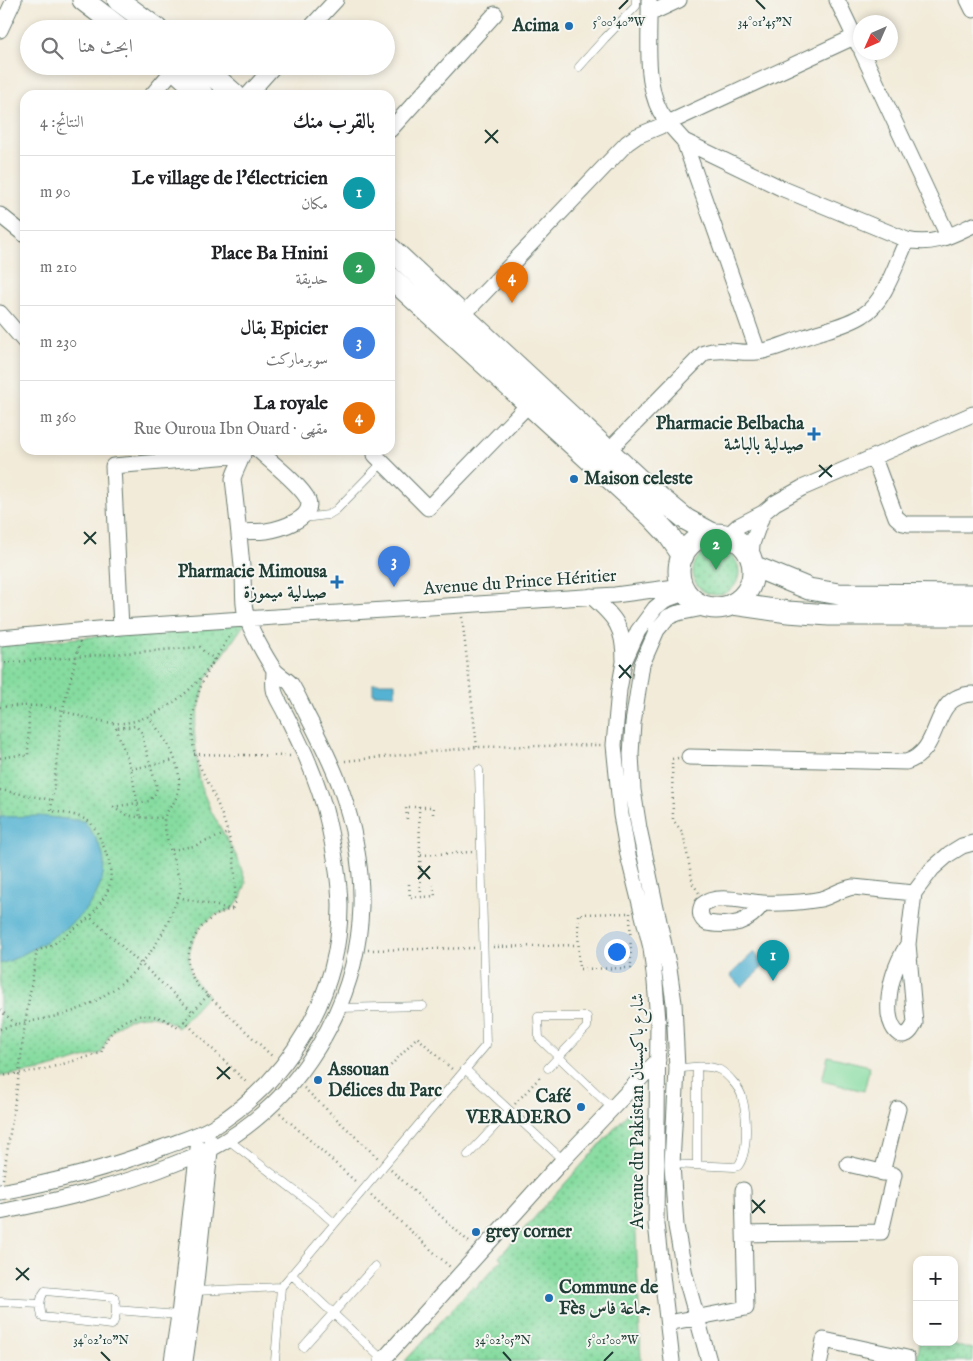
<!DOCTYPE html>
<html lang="ar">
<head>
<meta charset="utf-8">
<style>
  body { margin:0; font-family:"IM FELL English",Amiri,serif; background:#f6f6f6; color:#202124; direction:rtl }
  .controls { position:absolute; right:15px; bottom:15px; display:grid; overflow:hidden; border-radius:10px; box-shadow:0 2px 8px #0003 }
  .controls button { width:45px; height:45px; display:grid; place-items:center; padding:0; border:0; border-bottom:1px solid #e0e0e0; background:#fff; color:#202124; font:25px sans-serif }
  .compass { position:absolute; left:853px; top:15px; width:45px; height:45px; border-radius:50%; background:#fff; box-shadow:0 2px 8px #0003; rotate:225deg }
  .you { position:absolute; left:616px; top:951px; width:18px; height:18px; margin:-12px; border:4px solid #fff; border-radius:50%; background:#1a73e8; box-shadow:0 0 0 8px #1a73e833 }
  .badge { display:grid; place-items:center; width:32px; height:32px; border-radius:50%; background:#1f6fb2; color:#fff; font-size:16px; font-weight:700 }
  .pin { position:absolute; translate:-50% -41px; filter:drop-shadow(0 1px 2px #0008) }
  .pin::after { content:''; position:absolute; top:26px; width:18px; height:15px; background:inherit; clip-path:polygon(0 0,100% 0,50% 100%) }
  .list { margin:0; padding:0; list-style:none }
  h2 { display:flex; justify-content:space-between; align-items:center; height:65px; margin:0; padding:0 20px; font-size:21px }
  h2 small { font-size:16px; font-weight:400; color:#757577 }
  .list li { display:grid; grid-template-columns:32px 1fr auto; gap:15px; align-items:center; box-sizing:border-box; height:75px; padding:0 20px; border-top:1px solid #e0e0e0 }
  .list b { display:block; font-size:19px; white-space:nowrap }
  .list p { margin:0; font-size:16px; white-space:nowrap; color:#757577 }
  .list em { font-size:16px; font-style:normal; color:#757577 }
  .icon { flex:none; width:28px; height:28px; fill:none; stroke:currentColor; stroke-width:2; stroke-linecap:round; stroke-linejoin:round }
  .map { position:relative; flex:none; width:973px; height:1361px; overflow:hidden; direction:ltr }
  .search { position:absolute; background:#fff; box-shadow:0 2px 8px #0003; left:20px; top:20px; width:375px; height:55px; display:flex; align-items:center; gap:12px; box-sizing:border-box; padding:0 18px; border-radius:28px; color:#757577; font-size:19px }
  .panel { position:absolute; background:#fff; box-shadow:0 2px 8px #0003; left:20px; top:90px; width:375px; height:365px; border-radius:15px; direction:rtl }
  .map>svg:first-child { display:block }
  .green { fill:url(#green-dots); stroke:#528c6a }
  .pitch { fill:#86dca0; stroke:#528c6a }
  .water { fill:#54b2d2; stroke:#3a7883 }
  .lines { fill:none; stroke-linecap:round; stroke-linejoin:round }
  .lane-casing { stroke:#697a6e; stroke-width:9 }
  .street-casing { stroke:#697a6e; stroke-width:17 }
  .secondary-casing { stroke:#697a6e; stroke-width:23 }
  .path { stroke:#697a6e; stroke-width:2.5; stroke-dasharray:1 4; stroke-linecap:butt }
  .lane { stroke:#fff; stroke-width:8 }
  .street { stroke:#fff; stroke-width:15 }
  .secondary { stroke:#fff; stroke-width:21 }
  .ticks { fill:none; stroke:#1f3d34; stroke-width:2 }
  .poi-dot { fill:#1f6fb2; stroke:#f6f6f2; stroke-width:2 }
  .labels { text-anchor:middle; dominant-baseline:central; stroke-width:4; stroke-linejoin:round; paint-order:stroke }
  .poi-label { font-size:18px; font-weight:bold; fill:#1f3d34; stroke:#f6f6f2; text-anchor:end }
  .street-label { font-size:18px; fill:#1f3d34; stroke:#f6f6f2 }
  .ticks-label { font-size:12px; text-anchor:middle; fill:#1f3d34; stroke:#f6f6f2; stroke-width:4; stroke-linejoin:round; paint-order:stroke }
</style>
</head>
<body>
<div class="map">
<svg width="973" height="1361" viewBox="0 0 973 1361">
  <defs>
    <pattern id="green-dots" width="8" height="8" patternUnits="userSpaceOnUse" patternTransform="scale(1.25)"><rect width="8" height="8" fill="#86dca0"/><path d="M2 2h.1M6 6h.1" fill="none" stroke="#6db483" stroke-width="1.8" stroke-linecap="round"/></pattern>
  </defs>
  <rect width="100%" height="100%" fill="#f6f6f2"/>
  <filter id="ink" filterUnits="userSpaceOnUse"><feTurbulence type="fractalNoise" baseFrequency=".02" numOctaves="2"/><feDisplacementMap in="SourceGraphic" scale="10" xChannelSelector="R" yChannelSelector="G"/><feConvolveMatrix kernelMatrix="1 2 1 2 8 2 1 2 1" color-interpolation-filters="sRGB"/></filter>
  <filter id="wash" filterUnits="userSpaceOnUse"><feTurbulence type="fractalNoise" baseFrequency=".0096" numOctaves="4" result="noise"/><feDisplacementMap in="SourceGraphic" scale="20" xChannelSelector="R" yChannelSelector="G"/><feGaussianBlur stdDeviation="1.12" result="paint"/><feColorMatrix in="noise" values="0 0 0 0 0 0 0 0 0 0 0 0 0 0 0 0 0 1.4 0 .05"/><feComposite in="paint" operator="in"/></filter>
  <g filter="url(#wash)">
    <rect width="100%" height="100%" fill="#f2ebd9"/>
    <path class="green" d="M693 572a23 23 0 1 1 46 0a23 23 0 1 1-46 0Z
      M245,623l-39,57 -12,48 4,46 5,18 8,19 27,48 8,24 -5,14 -9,12 -17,6 -9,7 -6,5 -8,16 -3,12 1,17 8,13 10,10 -30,33c-22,-18 -51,-16 -69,7 -3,6 -5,12 -8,18l-59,17 -42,6v-431z
      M631,1110l10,251h-236l68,-75 2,3 27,-30 -3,-2z
      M920,1342h23l30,7v12h-56z"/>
    <path class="pitch" d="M828,1056l42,10 -6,25 -42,-10z"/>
    <path class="water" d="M373,683h22v12l-22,-1z
      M39,816l45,5c9,13 21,28 20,45 -2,41 -41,66 -73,84 -10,5 -19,11 -31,14v-147z
      M754,952l11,13 -24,22 -11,-12z"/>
  </g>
  <g filter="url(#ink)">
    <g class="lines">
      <g class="lane-casing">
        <path id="lane" d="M579,67l26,-29 31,-32v-6
          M303,518l25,-3 8,-5 46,-47
          M339,1008l84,-2
          M548,1068l39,-41v-10h-49l1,21 73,70
          M465,1069l98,91
          M227,1139l89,68 18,16
          M468,1155l41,-44
          M672,1164l62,3 4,-1c11,-14 9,-52 4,-69 -2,-9 -14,-22 -22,-27 -13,-6 -30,-3 -43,-1
          M697,1165v-98
          M291,1274l92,86
          M45,1291l69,6c3,8 3,21 -2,28l-70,-8c-2,-8 -3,-19 3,-26z
          M195,1291l86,-4
          M0,1302l40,2
          M116,1310l63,5
          M303,1347l72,-81
          M275,1361l6,-74 205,-242 -7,-275"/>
      </g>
      <g class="street-casing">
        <path id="street" d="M649,0c1,34 -5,81 11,111 6,11 15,20 24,30l74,211
          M837,0l22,46
          M968,0l5,10
          M649,14l30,-14
          M309,29l27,-29
          M0,30l14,-30
          M862,52l86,184
          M152,95l22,-26
          M248,95l26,-29
          M390,130l105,-116
          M684,141l97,47 126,52c26,6 43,-4 66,-15
          M0,215l25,20
          M0,313l25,29
          M462,316l165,-173 10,-7 31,-13 186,-86
          M608,451l96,-98c18,-6 35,1 53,-1 13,-1 35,-11 48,-15 19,-7 41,-11 58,-22 22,-13 33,-52 44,-75
          M375,455l53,53 101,-104
          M874,458l22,59 7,6 5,1h65
          M239,532c9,-1 18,0 27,-1 13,-2 49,-12 42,-31 -6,-14 -38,-39 -50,-50
          M727,536l11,-10 25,-13 12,-10 27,-15 171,-74
          M751,559l1,-15 11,-31
          M591,596c24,21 33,31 33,64
          M708,607l-30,6 -10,4 -11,13 -15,34 -9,59 -2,31 2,36 6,38 30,140 5,35 3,66 -5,95 4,62 9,49 24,86
          M121,627l-8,-161 130,-11
          M0,638l121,-11 494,-32 68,-9
          M689,757l217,5c39,-12 22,-67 67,-68
          M763,903c-15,21 -31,24 -56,20 -7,-4 -8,-11 -5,-18 14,-12 44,-3 61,-2 14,1 44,-1 58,-4 11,-3 20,-10 32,-12l61,6
          M908,944c-13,21 -21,44 -19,70 2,18 16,32 26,9l-7,-79 6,-51 18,-24 17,-15 13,-8 11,-3
          M882,1173l16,-64
          M0,1192c56,-10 111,-25 164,-45 16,-6 34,-11 49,-20 76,-47 128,-132 127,-223 -1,-28 -6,-55 -12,-82 -5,-23 -14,-47 -23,-68 -7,-14 -13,-28 -20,-41 -3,-7 -10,-16 -11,-24 -1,-6 0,-13 0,-19
          M0,1212c61,-12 121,-26 179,-50 10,-4 22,-8 32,-13 88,-47 147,-143 150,-243 1,-40 -8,-83 -21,-120 -9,-25 -21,-48 -33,-71 -5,-10 -10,-22 -16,-31 -5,-6 -14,-9 -18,-16 -8,-12 -20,-34 -25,-47 -6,-13 -4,-31 -5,-44 -3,-33 -6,-65 -10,-98 2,-10 10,-19 10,-29
          M744,1234l137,-2 13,-57 -46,-11
          M668,1323l78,-15 -3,-118
          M172,1361l7,-46 19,-167
          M185,1361l10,-70 16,-149
          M382,1361l181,-201 95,-100
          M672,1361l-16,-137 2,-203 -3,-39 -4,-34 -23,-93 -7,-40 -7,-70 5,-55 5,-28 14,-31 17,-23 10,-8 22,-8
          M820,1361l4,-21 83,18v3"/>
      </g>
      <g class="secondary-casing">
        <path id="secondary" d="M83,0l38,29
          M118,0l39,29
          M171,66l32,29
          M202,66l33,29
          M390,248l257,239 40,33 26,14
          M390,277l262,240 16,17 15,22
          M679 571a37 37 0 1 1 74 0a37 37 0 1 1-74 0Z
          M753,566l56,23 30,5 134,1
          M733,604l55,8 41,3h144"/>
      </g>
      <path class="path" d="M462,617l15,130
        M80,642l-18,70 -11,99c12,2 26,3 37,10 7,5 11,15 14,22 15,34 10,47 -12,74l103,95
        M0,663l200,-16 6,7 8,4c-3,10 -9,18 -13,28 -7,17 -10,37 -8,56 1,18 12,33 19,49 13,29 24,61 23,92 0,9 1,19 -3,26
        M0,707c14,-1 44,-3 57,2 18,6 36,11 55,14 28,3 62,-18 81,-37 15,-14 27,-35 38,-52
        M116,728l15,41 9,49
        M194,754l96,2
        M0,758l19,-3 9,1 1,-50
        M678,758l-6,1 1,61 10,13 10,51 6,9
        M345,761l132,-14 124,-2
        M131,769l44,-9
        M0,790l52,10
        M419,806l2,90
        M113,807l36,-6 5,-5 3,-8 -16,-56 -5,-6 -19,2
        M113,807c18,13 30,10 51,11
        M407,819l-1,-12h27v11
        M172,850l22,-4 34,-13
        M421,855l51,-3
        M409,884l1,14 25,-2 -2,-11
        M178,897l52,12
        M232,909c-33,7 -58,47 -34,77l75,71
        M630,913l1,55 -52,1 -1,-55z
        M493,947l84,-2
        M368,950l107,-2
        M0,1010l16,14
        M184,1021l63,62
        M0,1029c27,-9 57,-10 84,-22 41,-20 72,-53 88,-95 3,-8 8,-17 9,-25 0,-5 -2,-10 -4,-15 -4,-17 -12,-34 -13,-51 0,-9 9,-15 12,-23 11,-31 -10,-58 -28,-82
        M384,1073l33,-36 37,34
        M0,1076l42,-6 59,-17c11,-36 46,-50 77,-25l30,-33
        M304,1088l74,70
        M515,1104l27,-29
        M280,1113l77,70
        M391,1170l79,73
        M3,1179l16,-105 6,-51 12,-72 17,-7 36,-27
        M371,1195l79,72"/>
      <use href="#lane" class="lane"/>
      <use href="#street" class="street"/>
      <use href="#secondary" class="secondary"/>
    </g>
  </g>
  <path class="ticks" d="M756,0l9,9M619,9l9,-9M485,130l13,13M485,143l13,-13M819,465l13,12M819,477l13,-12M84,532l12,12M84,544l12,-12M619,665l12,13M619,678l12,-13M418,866l12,13M418,879l12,-13M217,1067l13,12M217,1079l13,-12M752,1200l13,13M752,1213l13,-13M16,1268l13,12M16,1280l13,-12M101,1352l9,9M503,1352l8,9M604,1361l9,-9"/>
  <g class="poi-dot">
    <circle cx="569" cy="26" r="5"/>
    <path d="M811.5 426.5h5v5h5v5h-5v5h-5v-5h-5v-5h5z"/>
    <circle cx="574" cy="479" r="5"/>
    <path d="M334.5 574.5h5v5h5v5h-5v5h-5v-5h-5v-5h5z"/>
    <circle cx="318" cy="1080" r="5"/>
    <circle cx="581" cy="1107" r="5"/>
    <circle cx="476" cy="1232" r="5"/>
    <circle cx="549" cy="1298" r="5"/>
  </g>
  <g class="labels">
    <g class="poi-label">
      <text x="559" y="26">Acima</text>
      <text x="804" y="424">Pharmacie Belbacha<tspan x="804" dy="21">صيدلية بالباشة</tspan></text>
      <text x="584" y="479" text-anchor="start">Maison celeste</text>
      <text x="327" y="572">Pharmacie Mimousa<tspan x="327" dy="21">صيدلية ميموزة</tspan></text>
      <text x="328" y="1070" text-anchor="start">Assouan<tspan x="328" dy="21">Délices du Parc</tspan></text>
      <text x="571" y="1097">Café<tspan x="571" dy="21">VERADERO</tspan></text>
      <text x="486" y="1232" text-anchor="start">grey corner</text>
      <text x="559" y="1288" text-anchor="start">Commune de<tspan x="559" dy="21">Fès جماعة فاس</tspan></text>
    </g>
    <g class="street-label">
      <text transform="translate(520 583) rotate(-4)">Avenue du Prince Héritier</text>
      <text transform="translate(638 1111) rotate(-90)">Avenue du Pakistan شارع باكيستان</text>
    </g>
  </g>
  <g class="ticks-label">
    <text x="619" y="26">5°00'40"W</text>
    <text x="765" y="26">34°01'45"N</text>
    <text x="101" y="1344">34°02'10"N</text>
    <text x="503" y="1344">34°02'05"N</text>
    <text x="613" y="1344">5°01'00"W</text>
  </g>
</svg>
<div class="controls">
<button>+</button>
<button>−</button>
</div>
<svg class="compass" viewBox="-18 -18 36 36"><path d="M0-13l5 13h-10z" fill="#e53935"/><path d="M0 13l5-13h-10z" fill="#757577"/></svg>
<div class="you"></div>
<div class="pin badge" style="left:773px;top:981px;background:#0f9aa8">1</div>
<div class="pin badge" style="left:716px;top:570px;background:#2e9e5b">2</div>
<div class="pin badge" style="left:394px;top:587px;background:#3f7fe0">3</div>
<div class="pin badge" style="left:512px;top:303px;background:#e8710a">4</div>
<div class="search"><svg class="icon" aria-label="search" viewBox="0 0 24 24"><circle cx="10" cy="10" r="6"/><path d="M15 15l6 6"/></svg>ابحث هنا</div>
<section class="panel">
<h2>بالقرب منك<small>النتائج: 4</small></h2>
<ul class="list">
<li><span class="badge" style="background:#0f9aa8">1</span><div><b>Le village de l'électricien</b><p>مكان</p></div><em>90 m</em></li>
<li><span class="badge" style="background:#2e9e5b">2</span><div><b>Place Ba Hnini</b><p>حديقة</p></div><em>210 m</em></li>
<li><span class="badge" style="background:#3f7fe0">3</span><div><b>Epicier بقال</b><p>سوبرماركت</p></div><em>230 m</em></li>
<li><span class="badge" style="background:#e8710a">4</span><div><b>La royale</b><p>مقهى · Rue Ouroua Ibn Ouard</p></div><em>360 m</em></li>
</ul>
</section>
</div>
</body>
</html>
